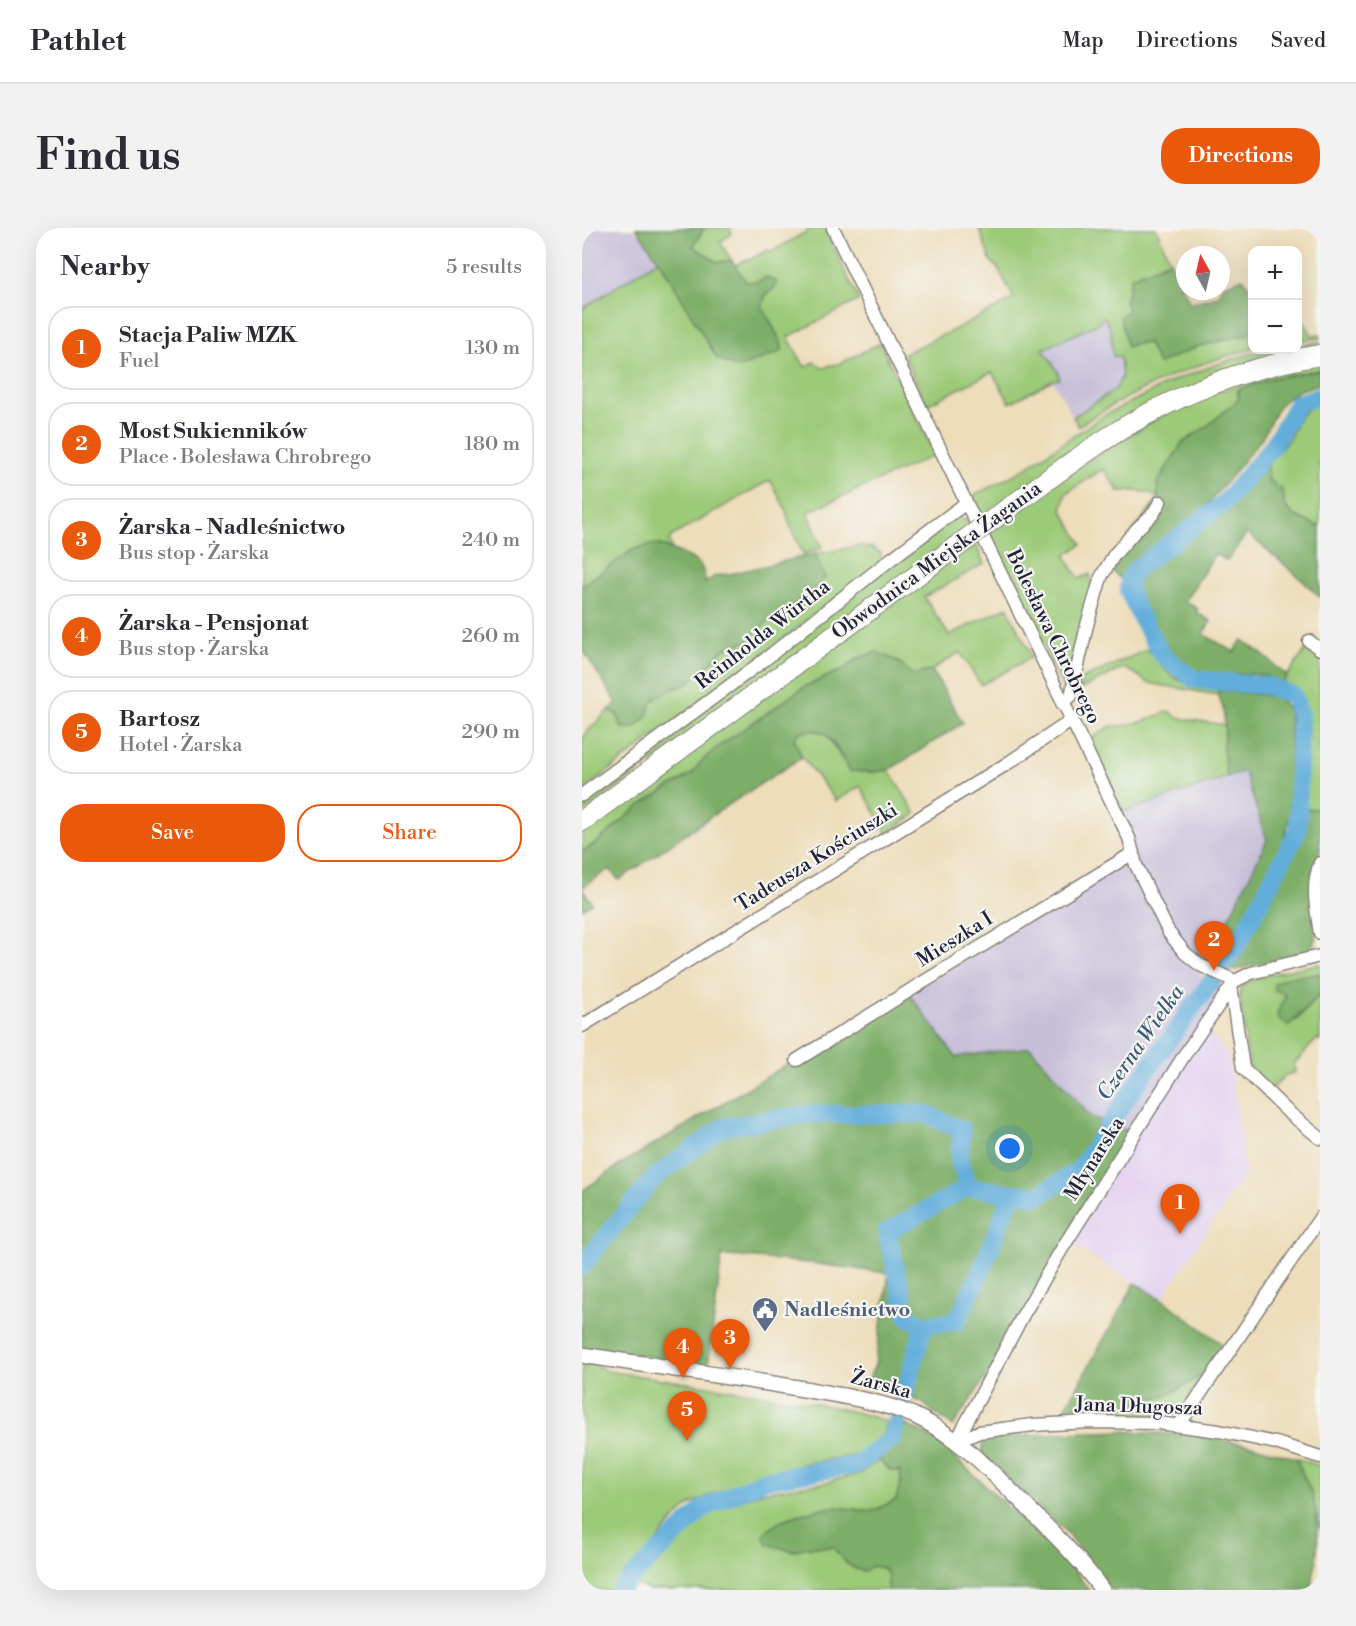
<!DOCTYPE html>
<html lang="en">
<head>
<meta charset="utf-8">
<style>
  body { margin:0; font-family:"Libre Bodoni",serif; background:#f2f2f3; color:#2b2b33 }
  .controls { position:absolute; right:18px; top:18px; display:grid; overflow:hidden; border-radius:12px; box-shadow:0 6px 24px #0002 }
  .controls button { width:54px; height:54px; display:grid; place-items:center; padding:0; border:0; border-bottom:2px solid #e1e1e2; background:#fff; color:#2b2b33; font:30px sans-serif }
  .compass { position:absolute; left:594px; top:18px; width:54px; height:54px; border-radius:50%; background:#fff; box-shadow:0 6px 24px #0002; rotate:352deg }
  .you { position:absolute; left:428px; top:921px; width:21px; height:21px; margin:-15px; border:4px solid #fff; border-radius:50%; background:#1a73e8; box-shadow:0 0 0 9px #1a73e833 }
  .badge { display:grid; place-items:center; width:39px; height:39px; border-radius:50%; background:#ea580c; color:#fff; font-size:20px; font-weight:700 }
  .pin { position:absolute; translate:-50% -50px; filter:drop-shadow(0 2px 3px #0008) }
  .pin::after { content:''; position:absolute; top:32px; width:21px; height:18px; background:inherit; clip-path:polygon(0 0,100% 0,50% 100%) }
  .list { margin:0; padding:0; list-style:none }
  h2 { display:flex; justify-content:space-between; align-items:center; height:78px; margin:0; padding:0 24px; font-size:26px }
  h2 small { font-size:20px; font-weight:400; color:#7c7c81 }
  .list li { display:grid; grid-template-columns:39px 1fr auto; gap:18px; align-items:center; box-sizing:border-box; height:84px; margin:0 12px 12px; padding:0 12px; border:2px solid #e1e1e2; border-radius:24px }
  .list b { display:block; font-size:22px; white-space:nowrap }
  .list p { margin:0; font-size:20px; white-space:nowrap; color:#7c7c81 }
  .list em { font-size:20px; font-style:normal; color:#7c7c81 }
  .actions { display:flex; gap:12px; padding:18px 24px }
  .actions a { flex:1; padding:14px 0; border:2px solid #ea580c; border-radius:24px; text-align:center; font-size:21px; color:#ea580c }
  .actions .main { background:#ea580c; color:#fff }
  .map { position:relative; flex:none; width:738px; height:1362px; overflow:hidden; border-radius:24px }
  header { display:flex; align-items:center; gap:36px; box-sizing:border-box; height:84px; padding:0 30px; background:#fff; border-bottom:2px solid #e1e1e2 }
  header strong { font-size:28px }
  nav { display:flex; gap:33px; margin-inline-start:auto; font-size:21px }
  .intro { display:flex; align-items:center; justify-content:space-between; box-sizing:border-box; height:144px; padding:0 36px }
  h1 { margin:0; font-size:42px }
  .button { padding:15px 27px; border-radius:24px; background:#ea580c; color:#fff; font-size:21px; font-weight:700 }
  main { display:flex; gap:36px; padding:0 36px }
  aside { flex:1; background:#fff; border-radius:24px; box-shadow:0 6px 24px #0002 }
  .map>svg:first-child { display:block }
  .built { fill:#e5d3f1 }
  .industrial { fill:#c7c0d9 }
  .green { fill:#9cca78; stroke:#5f765a; stroke-width:1.5 }
  .forest { fill:#7dae68; stroke:#506852; stroke-width:1.5 }
  .lines { fill:none; stroke-linecap:round; stroke-linejoin:round }
  .river { stroke:#62aedb; stroke-width:18 }
  .minor-casing { stroke:#88807a; stroke-width:15 }
  .tertiary-casing { stroke:#88807a; stroke-width:18 }
  .primary-casing { stroke:#88807a; stroke-width:22 }
  .minor { stroke:#fff; stroke-width:12 }
  .tertiary { stroke:#fff; stroke-width:15 }
  .primary { stroke:#fff; stroke-width:20 }
  .primary-bridge-casing { stroke:#88807a; stroke-width:22; stroke-linecap:butt }
  .primary-bridge { stroke:#fff; stroke-width:20 }
  .labels { text-anchor:middle; dominant-baseline:central; stroke-width:4.5; stroke-linejoin:round; paint-order:stroke }
  .street-label { font-size:20px; fill:#22223b; stroke:#f6f6f2 }
  .service-label { font-size:20px; font-weight:bold; fill:#4e5e75; stroke:#f6f6f2; text-anchor:start }
  .water-label { font-size:21px; font-style:italic; fill:#3c5a7b; stroke:#f6f6f2 }
</style>
</head>
<body>
<header>
<strong>Pathlet</strong>
<nav><a>Map</a><a>Directions</a><a>Saved</a></nav>
</header>
<div class="intro"><h1>Find us</h1><a class="button">Directions</a></div>
<main>
<aside>
<h2>Nearby<small>5 results</small></h2>
<ul class="list">
<li><span class="badge">1</span><div><b>Stacja Paliw MZK</b><p>Fuel</p></div><em>130 m</em></li>
<li><span class="badge">2</span><div><b>Most Sukienników</b><p>Place · Bolesława Chrobrego</p></div><em>180 m</em></li>
<li><span class="badge">3</span><div><b>Żarska - Nadleśnictwo</b><p>Bus stop · Żarska</p></div><em>240 m</em></li>
<li><span class="badge">4</span><div><b>Żarska - Pensjonat</b><p>Bus stop · Żarska</p></div><em>260 m</em></li>
<li><span class="badge">5</span><div><b>Bartosz</b><p>Hotel · Żarska</p></div><em>290 m</em></li>
</ul>
<div class="actions"><a class="main">Save</a><a>Share</a></div>
</aside>
<div class="map">
<svg width="738" height="1362" viewBox="0 0 738 1362">
  <rect width="100%" height="100%" fill="#f6f6f2"/>
  <filter id="ink" filterUnits="userSpaceOnUse"><feTurbulence type="fractalNoise" baseFrequency=".0167" numOctaves="2"/><feDisplacementMap in="SourceGraphic" scale="12" xChannelSelector="R" yChannelSelector="G"/><feConvolveMatrix kernelMatrix="1 2 1 2 8 2 1 2 1" color-interpolation-filters="sRGB"/></filter>
  <filter id="wash" filterUnits="userSpaceOnUse"><feTurbulence type="fractalNoise" baseFrequency=".008" numOctaves="4" result="noise"/><feDisplacementMap in="SourceGraphic" scale="24" xChannelSelector="R" yChannelSelector="G"/><feGaussianBlur stdDeviation="1.35" result="paint"/><feColorMatrix in="noise" values="0 0 0 0 0 0 0 0 0 0 0 0 0 0 0 0 0 1.4 0 .05"/><feComposite in="paint" operator="in"/></filter>
  <g filter="url(#wash)">
    <rect width="100%" height="100%" fill="#edddba"/>
    <path class="built" d="M646,762l-19,42 20,25 16,116 -83,126 -95,-57z"/>
    <path class="industrial" d="M0,0h47l12,7 17,25 -76,49z
      M523,89l6,15 2,23 7,1 2,20 -4,10 -2,3 -43,28 -20,-37 -10,-31 54,-25z
      M661,543l24,69 -57,119 -11,17 29,14 -93,144 -45,-18 -60,-69 -74,10 -48,-65 225,-138 -16,-40z"/>
    <path class="green" d="M122,0h27l-1,1 2,5 -12,8 12,19 -15,1 -24,-16z
      M231,0h11l35,72 -71,37 17,30 9,-5 10,6 7,-3 8,-1 41,-21 55,112 -127,57 14,36 -19,6 -13,-29 -5,-17 -15,-28 -98,56 -3,4 3,9 -16,-5 -22,5 -52,37v-277l76,-49 80,108 44,-18 -1,-8 -19,-36 4,-11 8,-7 -7,-11 -9,4 -12,1 -12,-16 11,-6 2,1 20,-11 4,2z
      M397,0h177l14,33 -39,17 -4,19 7,47 14,-2 10,21 38,-16 56,-14v16c-60,15 -121,43 -174,77l-5,-9 43,-28 6,-13 -2,-19 -7,-1 -2,-24 -6,-15 -8,7 -54,25 15,23 1,7 -6,1 -43,23 -18,-31 -65,33 -24,-51 41,-20h2l68,-35 -15,-29 -9,-10z
      M716,84l14,23 8,-1v4l-22,3z
      M738,114v6l-69,17 -269,151 -9,-18 3,-4 43,-22 84,-56 72,-36 51,-19 23,-7 22,-4h27v-4z
      M738,132v10l-47,8 -36,12 3,9 -34,28 -24,16 -24,55c-12,-9 -25,-7 -39,-7l-16,-22 -37,24 -4,17 20,34 -16,11 1,4 12,20 11,-5 4,16 -28,103 -77,-162 70,-53 127,-77z
      M738,177v122l-27,-12 -10,-11 1,-7 -16,-19v-14c7,-9 15,-17 21,-26 9,-15 11,-31 31,-33z
      M371,289l12,2 4,8 -387,287v-15z
      M394,316l8,20 -60,33 25,38 58,-28 25,50 -51,28 -21,-33 -28,18 -19,5 -16,-14 -40,-2 -13,10 -38,17 -32,22 -59,41 -16,15 -6,9 -54,33 -43,37 -14,9v-24z
      M277,318l14,2 8,5v7l-5,8 -294,223v-52l6,-8 21,-21 10,6v6l16,5 12,-10 4,-14 6,-6 18,-9 8,-2 24,-18 15,-18 26,-10 22,-21 31,-18 24,-23 -10,-24z
      M727,417l11,8v156h-13l-3,-30v-78c-4,-10 -12,-14 -22,-18z
      M566,421c25,33 31,35 71,41l-1,5 -70,-12 -14,-10 -11,-5 -44,22 3,-11z
      M587,483l9,7 47,7 -2,23 4,29 -103,35 -35,-72 22,-14h10l23,-5z
      M232,503l11,2 12,18 13,20 21,1 18,-2 27,44 -29,19 -27,-47 -24,15 -34,-44 -8,-18 5,-7z
      M738,736v10l-26,3 -10,16 1,4 -8,17 19,7 24,-27v47l-3,-2 -23,25 1,8 -12,5 -11,12 -23,-22 -9,-67c0,-5 -1,-10 3,-14 11,-11 60,-19 77,-22z
      M0,1134l12,2 13,7c59,9 118,17 177,27 35,6 70,12 104,24l-9,21 -9,7 -13,5 -49,8 -59,17 -41,16 -20,10 -16,16 -45,57 -11,11h-34z
      M622,1146l-26,39 -5,3 -81,-2 19,-6 31,-5 31,-11z
      M714,1230l24,8v64l-8,-35z
      M297,1232l12,11h9l1,10 -5,19 -23,11 -39,-4 -19,3 -33,10 9,31 16,-4h26l13,16 27,3 10,2 5,7v15h-240l-9,-5h-9l65,-65 20,-11 48,-17 65,-10 33,-9z"/>
    <path class="forest" d="M54,0h68l-11,18 24,16 15,-1 14,21 12,-1 9,-4 10,5 -3,6 -8,7 -4,11 19,36 1,9 -44,17 -21,-9 -55,-94z
      M588,33l20,42 28,-7 3,-4 1,-6 21,-8 9,14v41l-56,14 -38,17 -10,-21 -14,1 -7,3 -7,-30 8,-7 -3,-11 2,-2 4,-20z
      M738,142v14l-20,6 -7,4 -14,12 -18,33 -53,65 -15,14 -59,44 -12,18 -15,-13 51,-69 -1,-15 25,-40 24,-16 33,-28 -2,-9 36,-12z
      M686,236v14l9,9 4,1 3,9v7l9,11 27,12v70l-26,-24 -47,-40 -20,28 -12,-7 -30,47 13,8 -2,3 15,9 -8,13 31,18 8,-12 20,14 25,22 -5,7c-23,-14 -47,-7 -73,-9 -4,-1 -10,0 -14,-2 -19,-6 -38,-32 -46,-50 -2,-4 -2,-8 -4,-13 -4,-8 -11,-17 -9,-26 1,-6 5,-10 10,-15 46,-28 87,-63 122,-104z
      M74,316c12,4 35,11 44,21 4,5 5,12 5,18l10,-7 19,-3 81,-19 10,24 -24,23 -31,18 -22,21 -26,10 -19,21 -20,15 -8,2 -18,9 -6,6 -4,14 -12,10 -6,2 -8,-2 -3,-11 -9,-6 8,-7 -35,-54v-63l52,-37z
      M294,424l21,9 16,14 19,-5 31,53 -74,47 -18,2 -21,-1c-5,-8 -18,-33 -26,-38 -6,-4 -17,-2 -25,-1l-5,7 8,18 -89,58 -94,65 -10,-11 -27,19 10,15 -10,6v-57l14,-9 43,-37 54,-33 6,-9 16,-15 91,-63 38,-17 13,-10z
      M637,462l54,6 7,3 8,9 2,5 1,63 -1,39 -8,33 -18,36 -37,62 -15,18 -4,-3 59,-121 -23,-69 -17,6 -4,-29 2,-20 -2,-20 -5,-13z
      M725,581h13v42l-8,22 3,61v5l-4,11 -80,21v-6l46,-80 27,-58z
      M738,746v20l-31,32 -8,-5 -4,-7 8,-17 -1,-4 -10,-3v-6c12,-9 32,-9 46,-10z
      M326,764l48,65 74,-10 60,69 45,18 -143,234 -39,58 -19,-13 -12,-11 -46,-16 -7,-8 6,-13 14,-92c-56,-7 -111,-15 -167,-17l-14,110 -126,-19v-156l36,-25z
      M553,1055l27,16 61,46 -19,29 -31,18 -31,11 -31,5 -19,6 -31,2z
      M324,1197l27,12 139,130 17,23h-201v-15l-5,-7 -10,-2 -9,5c-17,-3 -20,-11 -31,-24h-26l-15,4 -25,-7 -3,-8 2,-4 16,-12 33,-10 19,-3 39,4 23,-11 5,-19 -1,-10h-9l-12,-11 14,-15z
      M543,1203l63,4 63,10 45,13c5,13 12,26 17,39 7,34 6,60 -3,93h-200l-9,-14 -35,-44 -60,-55 -23,-23 -1,-9 6,-7 73,-5z"/>
    <g class="lines">
      <path class="river" d="M0,1038l72,-88 69,-51 88,-13h116l35,16 -3,29 9,28 69,9 41,-25 58,-86 100,-137 62,-118 2,-115 -7,-20 -25,-9 -75,-7 -31,-24 -22,-39 -12,-26 2,-13 6,-8 87,-65 49,-57 26,-44 22,-7
        M342,1097l-17,-9 -20,-84 81,-45
        M38,1362l9,-10 75,-72 60,-28 92,-15 36,-26 32,-114 33,-4 25,-52 30,-76"/>
    </g>
  </g>
  <g filter="url(#ink)">
    <g class="lines">
      <g class="minor-casing">
        <path id="minor" d="M251,0l296,610 7,27 33,68 16,20 15,12 35,16
          M727,413l11,8
          M480,475l9,-7 16,-71 14,-48 13,-22 23,-26 16,-15 7,-12
          M0,567l181,-134 128,-102 75,-56
          M738,635c-9,24 -4,45 0,70
          M649,759l12,81 44,43 33,27
          M0,798l423,-261 66,-44
          M215,832l336,-207
          M597,1197l141,-207
          M374,1214l67,-127 40,-68 122,-193 50,-73 16,-8 69,-17
          M374,1214l23,-10 54,-7 57,-3 68,1 61,8 57,12 44,14"/>
      </g>
      <g class="tertiary-casing">
        <path id="tertiary" d="M0,1127c72,11 144,21 216,33 38,7 79,12 115,27 45,20 82,60 116,94 26,26 52,51 73,81"/>
      </g>
      <g class="primary-casing">
        <path id="primary" d="M421,284c39,-28 78,-58 120,-84 60,-36 128,-62 197,-73
          M0,593l383,-281"/>
      </g>
      <use href="#minor" class="minor"/>
      <use href="#tertiary" class="tertiary"/>
      <use href="#primary" class="primary"/>
      <g class="primary-bridge-casing">
        <path id="primary-bridge" d="M383,312l38,-28"/>
      </g>
      <use href="#primary-bridge" class="primary-bridge"/>
    </g>
  </g>
  <defs>
    <g id="civic-pin" transform="scale(1.35)"><path d="M0 17L-7.5 6A9.5 9.5 0 1 1 7.5 6Z" fill="#5c6f8a" stroke="#f6f6f2"/><path d="M-.6-6.5H3V-4.5H.6V-3L4-1V1h2V6H-6V1h2V-1L-.6-3ZM-1.2 2.5V6h2.4V2.5Z" fill="#fff"/></g>
  </defs>
  <g fill-rule="evenodd">
    <use href="#civic-pin" x="183" y="1082"/>
  </g>
  <g class="labels">
    <g class="street-label">
      <text transform="translate(355 333) rotate(-36)">Obwodnica Miejska Żagania</text>
      <text transform="translate(181 407) rotate(-38)">Reinholda Würtha</text>
      <text transform="translate(471 409) rotate(64)">Bolesława Chrobrego</text>
      <text transform="translate(235 630) rotate(-32)">Tadeusza Kościuszki</text>
      <text transform="translate(373 712) rotate(-32)">Mieszka I</text>
      <text transform="translate(513 931) rotate(-58)">Młynarska</text>
      <text transform="translate(299 1157) rotate(15)">Żarska</text>
      <text transform="translate(557 1179) rotate(2)">Jana Długosza</text>
    </g>
    <g class="service-label">
      <text x="202" y="1082">Nadleśnictwo</text>
    </g>
    <g class="water-label">
      <text transform="translate(559 815) rotate(-55)">Czerna Wielka</text>
    </g>
  </g>
</svg>
<div class="controls">
<button>+</button>
<button>−</button>
</div>
<svg class="compass" viewBox="-18 -18 36 36"><path d="M0-13l5 13h-10z" fill="#e53935"/><path d="M0 13l5-13h-10z" fill="#7c7c81"/></svg>
<div class="you"></div>
<div class="pin badge" style="left:598px;top:1006px">1</div>
<div class="pin badge" style="left:632px;top:743px">2</div>
<div class="pin badge" style="left:148px;top:1141px">3</div>
<div class="pin badge" style="left:101px;top:1150px">4</div>
<div class="pin badge" style="left:105px;top:1213px">5</div>
</div>
</main>
</body>
</html>
